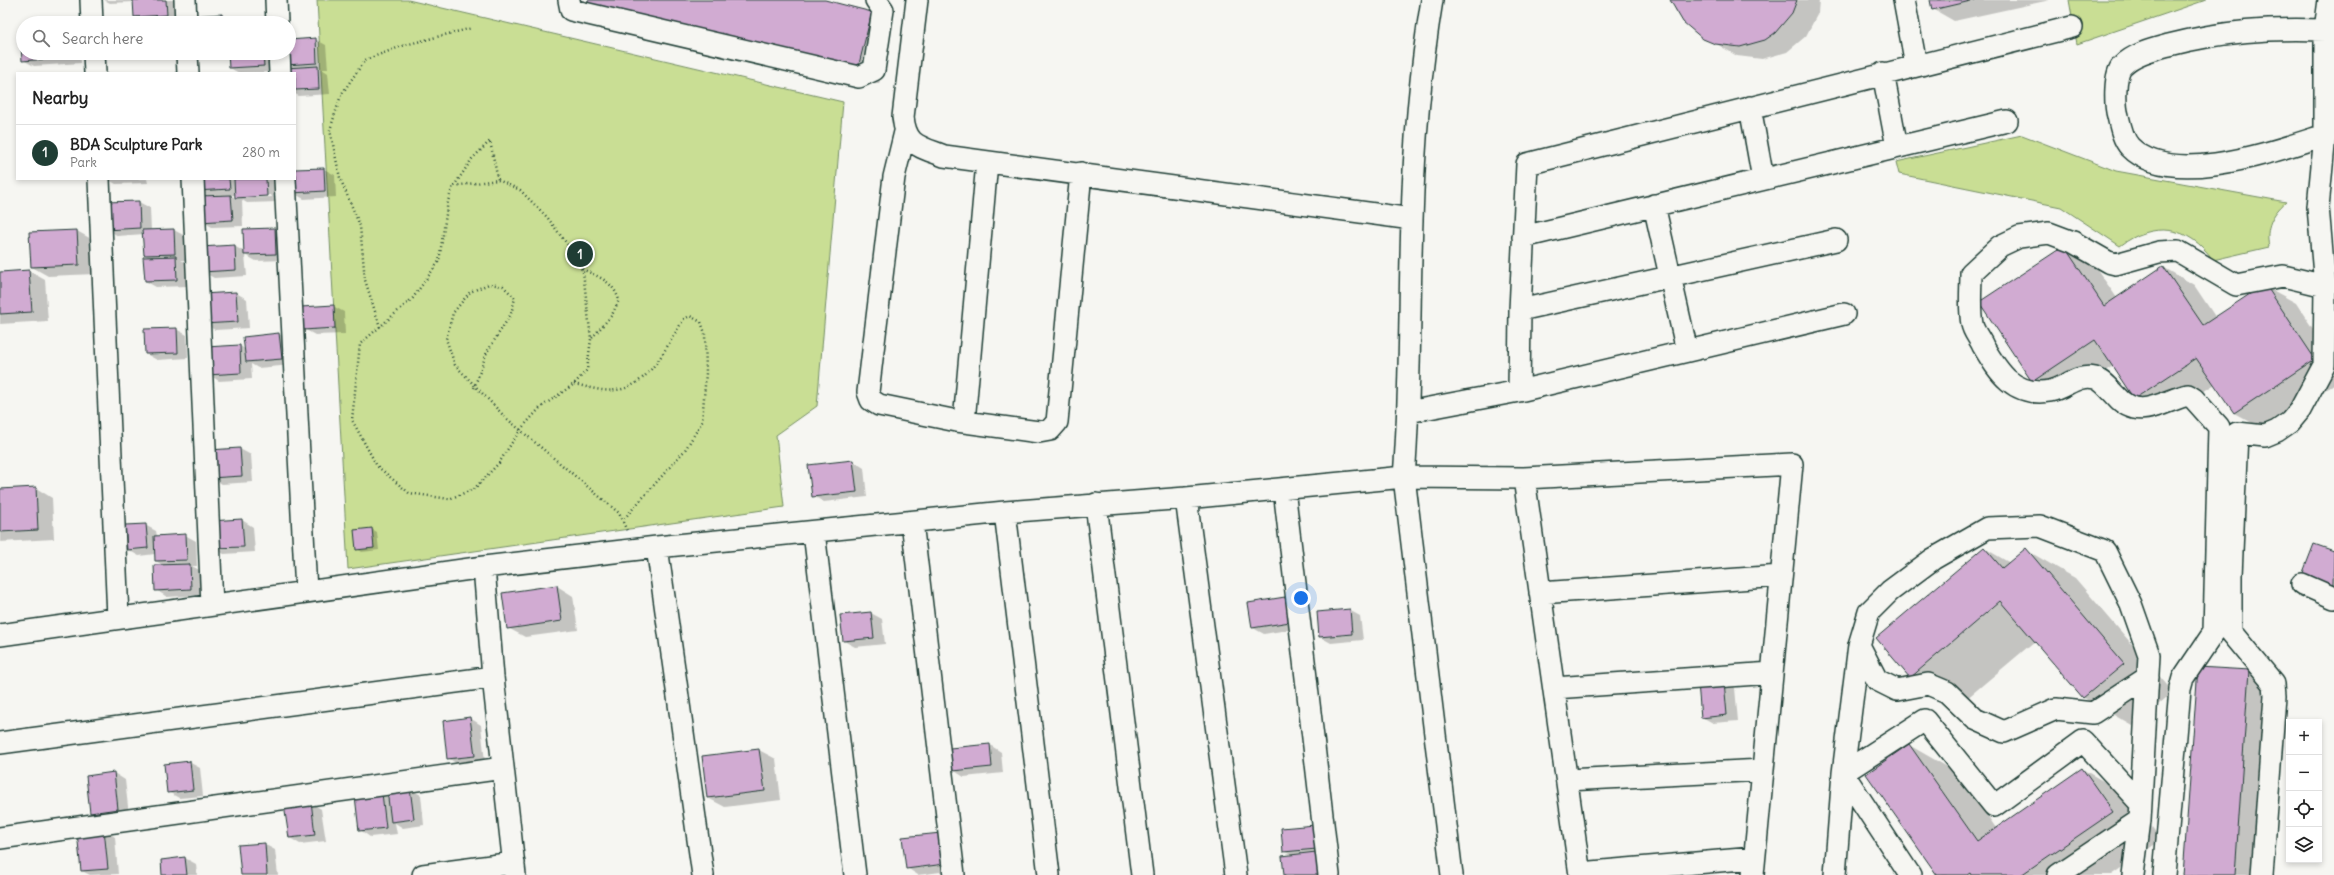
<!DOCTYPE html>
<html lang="en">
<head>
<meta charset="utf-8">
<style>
  body { margin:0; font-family:Delius,sans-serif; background:#f6f6f6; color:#222 }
  .controls { position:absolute; right:12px; bottom:12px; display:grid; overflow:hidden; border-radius:0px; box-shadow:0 2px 6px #0003 }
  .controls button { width:36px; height:36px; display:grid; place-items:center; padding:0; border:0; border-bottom:1px solid #e0e0e0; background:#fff; color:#222; font:20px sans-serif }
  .you { position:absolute; left:1301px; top:598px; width:14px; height:14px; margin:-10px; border:3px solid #fff; border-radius:50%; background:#1a73e8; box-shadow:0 0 0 6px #1a73e833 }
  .badge { display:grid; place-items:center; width:26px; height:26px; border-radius:50%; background:#1f3d34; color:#fff; font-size:13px; font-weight:700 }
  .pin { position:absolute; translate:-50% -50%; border:2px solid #fff; box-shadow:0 1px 4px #0006 }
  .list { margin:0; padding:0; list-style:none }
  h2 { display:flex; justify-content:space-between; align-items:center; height:52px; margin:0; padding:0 16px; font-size:17px }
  h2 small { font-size:13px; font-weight:400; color:#767676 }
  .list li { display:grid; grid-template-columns:26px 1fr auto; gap:12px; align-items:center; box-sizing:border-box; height:56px; padding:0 16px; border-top:1px solid #e0e0e0 }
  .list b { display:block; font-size:15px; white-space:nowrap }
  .list p { margin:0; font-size:13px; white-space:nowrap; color:#767676 }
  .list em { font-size:13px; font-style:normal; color:#767676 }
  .icon { flex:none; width:22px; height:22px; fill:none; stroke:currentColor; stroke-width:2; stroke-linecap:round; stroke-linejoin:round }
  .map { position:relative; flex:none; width:2334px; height:875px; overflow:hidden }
  .search { position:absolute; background:#fff; box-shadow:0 2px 6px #0003; left:16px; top:16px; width:280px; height:44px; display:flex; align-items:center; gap:10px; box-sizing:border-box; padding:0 14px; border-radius:22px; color:#767676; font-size:15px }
  .panel { position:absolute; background:#fff; box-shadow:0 2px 6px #0003; left:16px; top:72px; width:280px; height:108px; border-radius:0px }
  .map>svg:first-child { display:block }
  .green { fill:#c9de94; stroke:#748e64 }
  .shadow { fill:#0003; fill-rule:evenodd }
  .building { fill:#d1abd2; stroke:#1f3d34 }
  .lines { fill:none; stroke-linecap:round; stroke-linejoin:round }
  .minor-casing { stroke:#1f3d34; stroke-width:24 }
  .path { stroke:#1f3d34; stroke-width:2.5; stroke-dasharray:1 3; stroke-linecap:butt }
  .minor { stroke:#f6f6f2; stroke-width:21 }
</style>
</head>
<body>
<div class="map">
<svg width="2334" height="875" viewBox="0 0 2334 875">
  <rect width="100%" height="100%" fill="#f6f6f2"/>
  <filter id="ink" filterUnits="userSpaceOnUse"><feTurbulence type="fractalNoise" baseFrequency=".025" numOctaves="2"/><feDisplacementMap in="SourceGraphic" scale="8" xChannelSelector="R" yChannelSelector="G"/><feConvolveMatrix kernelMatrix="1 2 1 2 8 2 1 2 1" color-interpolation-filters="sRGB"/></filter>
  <g filter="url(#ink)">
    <path class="green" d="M317,0h91l435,102 -26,304 -41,29 8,72 -436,62z
      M2069,0h137l-129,44z
      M2022,135l94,36 170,31c-14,12 -21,26 -17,45l-56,13c-24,-35 -60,-39 -93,-14l-59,-39 -162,-33 -3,-12z"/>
    <path class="shadow" d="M104,0h72l2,23h-42l4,-3 -5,-4 -1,-14 -24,1z
      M589,0h231l52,13 21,12 -14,59 -270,-66z
      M1673,0h146l-1,13 -12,23 -19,16 -25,7 -25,-3 -44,-26 -18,-20z
      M1931,0h119l-96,21 -21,-12z
      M222,15l11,8h-42z
      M21,30l2,23h57l1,10 -47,3 -11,-6z
      M315,39l11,6 2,24h-6l6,4 2,21 -31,2 -4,-2v-21l-2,-5 -7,-4 3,-23z
      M107,53h35v1l-31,1z
      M229,53h44l1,19 -35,1 -9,-5z
      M324,169l11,6 1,22 -32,2 -11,-6z
      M107,179h40l1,4 -32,1z
      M196,179h80l1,23 -30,1 -5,-3 1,26 -31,1 -11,-6 7,-24 -12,-7zM230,195h6v4zM271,195l1,2 -27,1v-2z
      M139,202l11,6 1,23 23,-1 11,6 1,24h-5l6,3 1,23 -32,1 -11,-6 5,-23 -5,-3 -1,-21 -26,2 -11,-7z
      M274,229l11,6 1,25 -30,1 -11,-6 2,21 -33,2 -11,-6 31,-26 11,6z
      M77,231l16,9 2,34 -47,2 -16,-9z
      M2064,247l30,18 23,33 46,-31 31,18 22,33 49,-32 31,17 38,58v23l-69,46 -31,-17 -19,-29 -49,32 -31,-18 -22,-32 -50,33 -30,-18z
      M29,271l16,9 3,41 -48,3v-51z
      M236,293l11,6 2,29 -34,2 -11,-6 -1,-29z
      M333,306l11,6 1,22 -30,1 -11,-6z
      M176,329l11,6 1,23 -31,2 -11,-6z
      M279,334l10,6 3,25 -34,3 -7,-4 1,15 -33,2 -11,-7 32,-28 5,3z
      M240,449l11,6 2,27 -31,2 -11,-7 -1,-26z
      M853,461l11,7 3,29 -43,5 -11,-6z
      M36,488l16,10 2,41 -54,3v-52z
      M242,520l11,7 2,25 -31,2 -11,-6 -2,-26z
      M145,525l11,6 1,5 28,-1 11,6 1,25h-5l9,5 1,24 -35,2 -11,-7 8,-24 -8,-5 -1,-7 -16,2 -11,-6z
      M372,529l5,3 2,18 -17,2 -5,-3z
      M2315,545l19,8v35l-20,-8z
      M1984,548l26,15 16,-13 49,28 98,114 -40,34 -49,-28 -49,-57 -76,64 -49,-28z
      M557,586l16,10 5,34 -53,7 -17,-9z
      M1285,598l11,6 4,24 -36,6 -11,-6z
      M1349,610l11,6 3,24 -32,3 -11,-6z
      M871,613l11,6 3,25 -30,3 -11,-6 -3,-25z
      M2199,668l50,3 31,18 -14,186h-82z
      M1724,682l11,6 3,33 -25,2 -11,-6z
      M470,718l11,7 4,37 -26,3 -11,-7z
      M990,745l11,7 2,21 -39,4 -11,-7z
      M1909,745l49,28 38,55 86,-59 49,28 30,43 -50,35h-173z
      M759,750l17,9 5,41 -56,7 -17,-9 -5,-41z
      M189,762l11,6 3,28 -24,2 -11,-6z
      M114,773l11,7 4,35 -27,3 -11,-6z
      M410,789l11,6 3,30 -21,3 -8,-5 2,11 -27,3 -10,-7 22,-36 7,4z
      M310,802l11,7 5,32 -26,3 -10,-6z
      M1314,826l15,49h-44l7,-19 -8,-5z
      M104,830l11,7 3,37 -28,1 -8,-4z
      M941,834l14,36 -37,5 -11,-7z
      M264,844l11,6 3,25h-36z
      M185,858l11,6 1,11h-34z"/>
    <path class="building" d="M133,0h33l1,15 -33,2z
      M588,0h237l47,12 -15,60 -271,-66z
      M1670,0h127l-5,13 -17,20 -10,7 -25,7 -25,-3 -12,-5 -20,-17z
      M1930,0h45l-43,10z
      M222,14l1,9h-33v-7z
      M171,17v6h-36v-4z
      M20,29h3v24h47v4l-48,4z
      M316,38l1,25 -32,2 4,-12v-13z
      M228,53h35l1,13 -35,2z
      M318,66l1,23 -24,1v-17h-9l-1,-5z
      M324,168l1,23 -33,2 3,-24z
      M195,179h34l1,10 -34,2z
      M234,179h32l1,17 -32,2z
      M231,195l2,25 -33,2 -1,-26z
      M139,201l1,27 -34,2 -1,-28z
      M275,228l1,26 -32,1 -1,-26z
      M174,229l1,25 -31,1 -2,-25z
      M77,230l2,35 -48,2 -2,-35z
      M235,245l1,25 -34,2 -2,-25z
      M2064,246l40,60 59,-40 40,59 62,-41 50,75 -81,54 -38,-55 -62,41 -39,-59 -63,42 -53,-80z
      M176,256l1,24 -32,1 -2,-24z
      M29,270l3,42 -32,2v-42z
      M236,292l2,30 -35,2 -1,-30z
      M334,305l1,23 -32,2 -2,-23z
      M177,328l1,25 -33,1 -1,-25z
      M279,333l3,26 -36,3 -3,-25z
      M240,345l1,28 -34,2 -1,-28z
      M240,448l2,28 -32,2 -1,-28z
      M853,460l4,32 -45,5 -4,-32z
      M36,487l2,43 -38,2v-43z
      M242,519l2,28 -32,1 -2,-27z
      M146,524l2,24 -21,2 -2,-25z
      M372,528l2,20 -18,2 -2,-20z
      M186,534l1,26 -32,1 -1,-25z
      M2314,544l20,7 -1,35 -31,-11z
      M1984,547l18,21 24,-20 98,116 -41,34 -83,-97 -90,77 -34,-40z
      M190,564l1,25 -36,2 -1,-26z
      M557,585l5,36 -55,8 -5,-36z
      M1285,597l5,25 -38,6 -4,-25z
      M1350,609l2,25 -33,3 -2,-25z
      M871,612l3,26 -31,3 -3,-26z
      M2198,667l51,3 -14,205h-52z
      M1724,681l3,34 -26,3 -3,-35z
      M470,717l5,39 -28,3 -4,-38z
      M990,744l2,23 -40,4 -2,-23z
      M1909,744l68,97 105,-73 31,44 -92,63h-50l-1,-2 -3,2h-30l-71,-101z
      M759,749l6,42 -58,7 -5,-42z
      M190,761l3,29 -26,3 -3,-29z
      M114,772l4,37 -28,4 -4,-37z
      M410,788l4,31 -23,3 -4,-32z
      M382,793l4,35 -27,3 -4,-35z
      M311,801l4,34 -26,3 -5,-33z
      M1315,825l2,24 -34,3 -2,-24z
      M104,829l4,40 -27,2 -4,-39z
      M941,833l4,31 -39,5 -4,-32z
      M265,843l2,32h-26l-3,-30z
      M1316,852l3,23h-35l-2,-19z
      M185,857l2,18h-25l-1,-15z"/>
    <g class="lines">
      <g class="minor-casing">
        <path id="minor" d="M91,0l1,23
          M185,0l1,23
          M276,0l1,23
          M569,0l2,10 288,67 15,-7 9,-60 -7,-10
          M917,0l-14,117c3,29 16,29 41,39l468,63
          M1432,0c-12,72 -18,146 -20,220 -3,85 -1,171 -8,257l48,398
          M1904,0l12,65
          M2325,30c-57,-2 -101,1 -156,15 -15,4 -36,9 -47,21 -8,8 -7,40 -4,50 2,9 5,24 12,31 41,42 147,3 195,-12
          M94,53l1,20
          M187,53l1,20
          M279,53l1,20
          M1883,73l14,74
          M1750,107l13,72
          M905,132l-11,45 -26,215 3,8 8,5 78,16 82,11 11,-2 7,-8 24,-249
          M99,179l19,438
          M193,179l19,426
          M285,179l21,413
          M1654,205l33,146
          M1523,237l484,-116
          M1520,310l316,-70
          M1519,391l1,-81 7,-146 545,-137
          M1408,412l111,-21 325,-77
          M964,422l23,-260
          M1524,478l56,397
          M1284,489l45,386
          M1186,498l50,377
          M1096,504l46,371
          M1005,512l44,363
          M912,522l42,353
          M814,532l41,343
          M657,547l46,328
          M484,567l9,110 22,198
          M2302,584l32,14
          M1540,593l241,-17
          M0,635l484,-68 173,-20 348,-35 181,-14 218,-21 120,1 268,-14 -39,411
          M1859,645l18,35 20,10 31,-6 19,8 28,27 29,13 52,-23 37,4 55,-36
          M1554,688l218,-15
          M0,743l493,-66
          M1567,780l196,-10
          M0,838l503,-70
          M1580,873l174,-15
          M423,875l91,-12
          M1835,875l8,-102 16,-128 10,-33 21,-21 43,-32 54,-31 53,-2 65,25 26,53 18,51 -9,165 -7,55
          M1910,875l-67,-102 82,-53 69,86 89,-65 57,62
          M2058,875l82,-55
          M2164,875l16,-186 3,-11 31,-46 5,-205 -25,-28 -6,-4c-25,6 -50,27 -72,1 -5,-5 -14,-16 -21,-18 -19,-4 -29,10 -45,13 -36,6 -51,-18 -67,-45 -3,-7 -10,-15 -11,-22 -3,-16 -1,-35 -1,-51l29,-27 19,-9 30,-4 24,9 35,20 8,2 43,-12 19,-1 58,34 47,-9 42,10
          M2262,875l13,-179 -1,-12 -43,-52v-56l6,-143 28,3 12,-5 13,-9 10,-12 24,-45 1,-79 -7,-79 7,-72v-105l4,-30"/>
      </g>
      <path class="path" d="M498,180l22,10 27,27 23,31 13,24 8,67 -4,31 -13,14 -34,24 -20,22 -21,33 -25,26 -25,10 -40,-6 -32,-27 -25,-46 8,-76 53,-46 26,-37 9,-60 5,-15z
        M454,186l18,-27 18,-18 8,39
        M582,269c17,8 31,12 37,31l-7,15 -21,24
        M380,327l-15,-47 -5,-54 -20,-48 -10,-48 11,-35 24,-35 40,-15 67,-17
        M574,384c14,3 28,8 42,6 34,-3 51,-46 68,-71l6,-3 11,6 4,11 1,40 -4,49 -17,28 -62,70
        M474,388l13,-36 24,-38 4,-16 -12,-12 -14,-2 -19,8 -17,21 -7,26 9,26 51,53 113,95 8,18"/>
      <use href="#minor" class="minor"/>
    </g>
  </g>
</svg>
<div class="controls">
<button>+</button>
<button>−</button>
<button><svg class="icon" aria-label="locate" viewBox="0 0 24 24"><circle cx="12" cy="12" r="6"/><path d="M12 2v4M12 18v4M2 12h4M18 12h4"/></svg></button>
<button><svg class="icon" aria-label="layers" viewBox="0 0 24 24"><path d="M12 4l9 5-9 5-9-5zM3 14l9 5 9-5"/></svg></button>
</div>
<div class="you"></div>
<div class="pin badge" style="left:580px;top:254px">1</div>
<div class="search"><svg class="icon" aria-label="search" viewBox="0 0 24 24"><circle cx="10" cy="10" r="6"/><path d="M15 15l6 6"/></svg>Search here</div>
<section class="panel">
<h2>Nearby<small></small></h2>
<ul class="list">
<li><span class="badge">1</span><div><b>BDA Sculpture Park</b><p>Park</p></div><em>280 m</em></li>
</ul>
</section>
</div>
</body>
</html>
